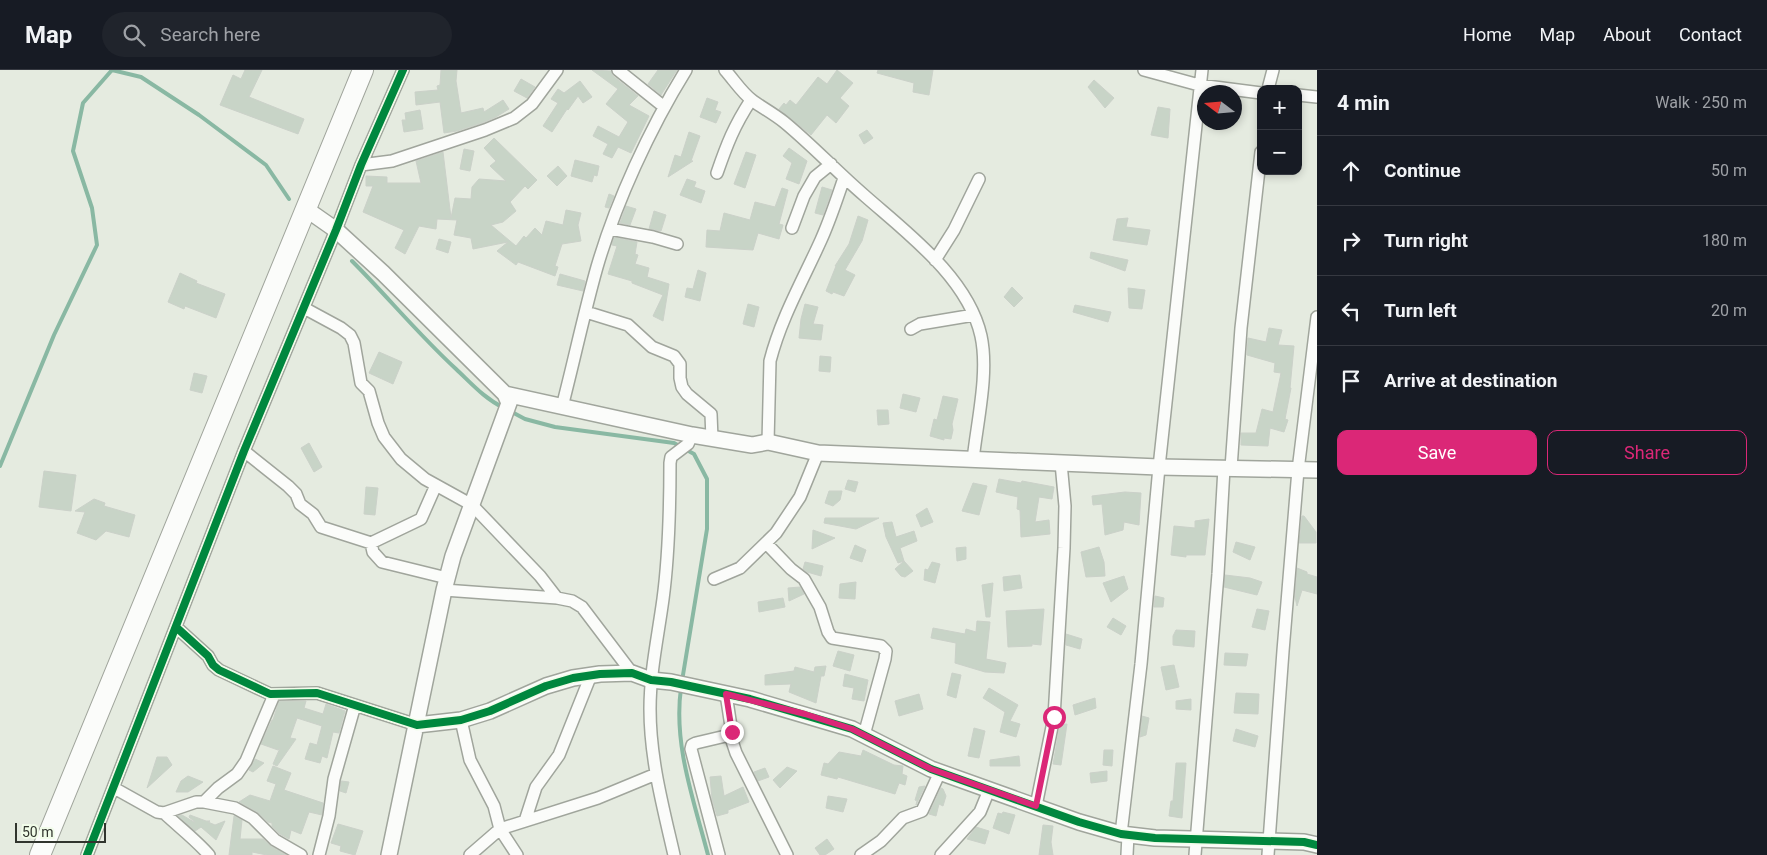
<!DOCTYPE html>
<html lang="en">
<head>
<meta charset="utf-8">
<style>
  body { margin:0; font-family:Roboto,sans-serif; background:#20242c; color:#f1f3f6 }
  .controls { position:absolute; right:15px; top:15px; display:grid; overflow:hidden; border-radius:10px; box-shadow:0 2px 8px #0003 }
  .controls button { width:45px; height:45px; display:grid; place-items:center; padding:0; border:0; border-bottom:1px solid #363941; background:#171b24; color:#f1f3f6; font:25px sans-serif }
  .compass { position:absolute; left:1197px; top:15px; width:45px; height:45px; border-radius:50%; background:#171b24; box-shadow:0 2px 8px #0003; rotate:286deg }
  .scale { position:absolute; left:15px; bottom:12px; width:91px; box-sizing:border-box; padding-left:5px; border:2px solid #31352e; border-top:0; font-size:14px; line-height:18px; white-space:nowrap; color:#31352e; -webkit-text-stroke:4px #f1fce9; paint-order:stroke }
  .stop { position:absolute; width:15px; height:15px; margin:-11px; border:4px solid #db2777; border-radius:50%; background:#fff }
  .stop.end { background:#db2777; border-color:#fff; box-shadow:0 1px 5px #0008 }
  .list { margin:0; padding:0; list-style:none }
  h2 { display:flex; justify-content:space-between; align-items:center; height:65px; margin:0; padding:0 20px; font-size:21px }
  h2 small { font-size:16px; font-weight:400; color:#9ea1a6 }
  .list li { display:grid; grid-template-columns:32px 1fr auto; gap:15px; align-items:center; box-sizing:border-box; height:70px; padding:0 20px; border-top:1px solid #363941 }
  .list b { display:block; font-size:19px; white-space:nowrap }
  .list em { font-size:16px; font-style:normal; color:#9ea1a6 }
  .actions { display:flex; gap:10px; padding:15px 20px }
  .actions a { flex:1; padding:11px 0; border:1px solid #db2777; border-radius:10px; text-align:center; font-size:18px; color:#db2777 }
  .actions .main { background:#db2777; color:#fff }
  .icon { flex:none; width:28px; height:28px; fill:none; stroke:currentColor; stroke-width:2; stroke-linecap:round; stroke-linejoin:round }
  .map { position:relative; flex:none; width:1317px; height:785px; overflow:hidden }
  header { display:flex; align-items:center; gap:30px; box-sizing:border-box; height:70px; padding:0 25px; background:#171b24; border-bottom:1px solid #363941 }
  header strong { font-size:24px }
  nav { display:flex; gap:28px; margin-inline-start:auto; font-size:18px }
  .search { width:350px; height:45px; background:#20242c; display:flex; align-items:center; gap:12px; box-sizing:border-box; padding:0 18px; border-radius:28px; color:#9ea1a6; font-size:19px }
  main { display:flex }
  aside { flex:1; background:#171b24 }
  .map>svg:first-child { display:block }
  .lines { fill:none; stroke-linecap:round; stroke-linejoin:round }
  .stream { stroke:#89b8a3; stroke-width:4 }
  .building { fill:#c8d4c7; stroke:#cbd1c9 }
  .street-casing { stroke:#a0a59c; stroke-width:14 }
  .secondary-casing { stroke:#a0a59c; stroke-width:18 }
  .highway-casing { stroke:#a0a59c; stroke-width:22 }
  .street { stroke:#fbfcfa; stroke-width:11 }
  .secondary { stroke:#fbfcfa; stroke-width:15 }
  .highway { stroke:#fbfcfa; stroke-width:20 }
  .cycleway-casing { stroke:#f1fce9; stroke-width:11 }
  .cycleway { stroke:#00873e; stroke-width:8 }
  .route { stroke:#db2777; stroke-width:6 }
</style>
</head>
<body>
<header>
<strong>Map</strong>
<div class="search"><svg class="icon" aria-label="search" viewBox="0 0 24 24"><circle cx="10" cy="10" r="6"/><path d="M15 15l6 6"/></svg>Search here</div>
<nav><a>Home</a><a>Map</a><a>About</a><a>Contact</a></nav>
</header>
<main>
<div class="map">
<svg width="1317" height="785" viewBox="0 0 1317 785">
  <rect width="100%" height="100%" fill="#e5ebe0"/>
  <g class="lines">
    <path class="stream" d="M352,191c35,35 67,74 104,108 16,15 29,30 48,39
      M510,341l15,8 30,8 119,16 20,11 13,25v50l-25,152
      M0,396l54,-131 43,-90 -5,-37 -19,-57 10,-48 29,-33 29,7 58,38 67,50 23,34
      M681,618c-8,56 13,113 27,167"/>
  </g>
  <path class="building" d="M245,0h17l-13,27 55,22 -6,15 -78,-29 13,-30 8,4z
    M441,0h16l-1,11 5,32 22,-5 1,4 19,-12 6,9 -13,8 -14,6 -25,8 -13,2 -4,-31 -24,3 -1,-13 23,-2 -1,-4 3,-1z
    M592,0l19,1 2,5 25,20 -9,9 20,11 -18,37 -13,-6 -6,11 -9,-4 5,-10 -15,-8 5,-10 21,11 9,-15 -22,-18 12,-15z
    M658,0h19l-16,25 -13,-11z
    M837,0l16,13 -13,15 9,8 -13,17 -9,-8 -16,20 -32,-26 5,-6 2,2 4,-5 6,5 22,-28 9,7z
    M878,0h55l-4,25 -16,-3 1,-9 -37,-10z
    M521,9l14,8 -8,11 -13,-7z
    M1094,10l20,18 -9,10 -17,-21z
    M580,11l12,16 -9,6 -5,-7 -10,14 -1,-1 -15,23 -9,-6 15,-23 -7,-4 7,-10 6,4z
    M707,28l11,4 -3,8 6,2 -5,11 -16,-6z
    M1158,37l12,2 -2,29 -17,-3z
    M420,40l3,19 -19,3 -2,-12h4l-1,-7z
    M867,60l6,8 -9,6 -5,-9z
    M689,62l11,4 -9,25h2l-25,16 7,-22 6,2z
    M494,68l43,42 -9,9 -3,-3 -15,16 6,9 -13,11 -12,3 25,21 8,-10 2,2 9,-10 7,7 4,-14 17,4 3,-15 15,3 -3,12 3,16 -19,3 -7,22 3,1 -3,9 -37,-14 -2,3 -19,-14 11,-9 -35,7 -2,-11 -17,-3 3,-15 -20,-1 -1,10 -17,-3 -14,28 -10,-6 9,-18 -41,-18 10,-26h-7v-10l21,1v6h34l-5,-22 27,-9 8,66 4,-20 16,1 1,-12 7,-8 27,2 -16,-15 6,-5 -12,-13z
    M789,78l18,13 -8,23 -13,-5 6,-16 -9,-7z
    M464,79l10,2 -4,20 -10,-2z
    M746,82l10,3 -11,33 -11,-4z
    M575,90l24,6 -2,10 -3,-1 -2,7 -21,-6z
    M558,96l9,10 -10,10 -10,-10z
    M687,109l9,3 -2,5 11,4 -4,12 -21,-8z
    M822,117l10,3 -9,25 -8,-2z
    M782,118l6,2 -9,34 4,1 -4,14 -21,-6 -5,17 -47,-3 1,-17 13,1 4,-18 26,7 5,-18 20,5z
    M609,124l5,2 -5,12 -4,-1z
    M626,136l10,3 -6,16 -10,-2z
    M654,141l12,4 -5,16 -12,-2z
    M858,146l10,4 -6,21 -17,29 10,5 -11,21 -11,-4 -1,2 -6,-3 10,-25h-1l14,-22z
    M1128,148l-2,9 24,3 -3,15 -34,-5 4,-21z
    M614,167l23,5 -2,12 3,1 -3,9 14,4 -2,9 22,7 -6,37 -10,-5 10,-21 -31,-12v-2l-24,-7 9,-28 -5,-1z
    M439,169l12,3 -3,11 -12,-4z
    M1091,182l37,8 -3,11 -35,-13z
    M698,200l8,3 -6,28 -15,-4 2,-9 6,1z
    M180,203l17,8 -1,2 29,11 -9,24 -31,-12 -1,3 -16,-7z
    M560,204l25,7 -2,10 -26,-6z
    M1012,217l11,11 -9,9 -10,-10z
    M1128,218l17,2 -3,19 -13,-1z
    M748,234l11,3 -5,20 -11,-3z
    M805,234l13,3 -5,17 10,1 -2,15 -22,-2 2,-19z
    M1075,235l36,7 -3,10 -35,-10z
    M1269,258l13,2 -4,15 16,1 -4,42h1l-6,31 3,1 -4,12 -14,-4 -2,18 -27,-1v-12h15l6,-24 11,3 8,-39 -7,-1 1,-9 -28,-8 1,-17 18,4z
    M379,282l23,10 -9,22 -24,-11z
    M820,286l11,1 -1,15 -11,-1z
    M194,303l13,3 -5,17 -12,-3z
    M903,324l17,4 -4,14 -16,-4z
    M943,326l15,3 -6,25 1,6 -2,9 -7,-1v2l-14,-4 4,-17 3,1z
    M877,340h11l1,14 -11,1z
    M309,373l13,24 -8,5 -13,-24z
    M44,401l32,4 -5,36 -32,-4z
    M999,409l22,4 1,-2 32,6 -2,12 -13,-2 -4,25 14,-2 1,14 -29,3 -1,-27 -3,-1 1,-12 -22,-5z
    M848,410l10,2 -3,10 -10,-3z
    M973,413l14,3 -8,29 -17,-4z
    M366,417l12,1 -3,27 -11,-1z
    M829,421h13l-2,9 -7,6 -8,-3z
    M1125,422l16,1 -2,32 -15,-3 -1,8 -18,5 -3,-31 -9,1 -1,-9z
    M94,429l11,4 -1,3 31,9 -6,22 -23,-6 -10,9 -19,-7 8,-21 -10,-1z
    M927,438l6,14 -12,5 -5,-12z
    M1302,446h2l12,16v11h-17z
    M825,448h54l-23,11 -32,-6z
    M1209,449l-4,36h-19v2l-15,-2 3,-29 21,2v-7z
    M892,452l4,15 18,-6 3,10 -17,7 4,13 -6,2 -12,-26 -3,-14z
    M813,460l22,8 -23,11z
    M1236,472l19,5 -5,13 -17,-8z
    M855,475l11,5 -4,12 -12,-4z
    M966,477v12l-9,2 -1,-13z
    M1099,477l5,15 1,14 -19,1 -5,-25z
    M904,491l9,10 -8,6 -4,-1 -6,-7z
    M805,492l18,4 -2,10 -14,-4 -4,-3z
    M932,492l8,2 -5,19 -11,-3 1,-11 3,1z
    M1297,498l10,4v2l10,3v17l-15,-4 -5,16 -2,-9z
    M1020,505l2,13 -18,3 -1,-14z
    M1225,505l25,3 12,4 -5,13 -33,-8z
    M1124,506l4,13 -17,13 -8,-19z
    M856,512l-1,17 -16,-1 1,-14z
    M993,513l-3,34h-4l-4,-32z
    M800,517l4,7 -15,7 -1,-13z
    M1155,526l9,2 -1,9h-9z
    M783,528l2,9 -26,5 -1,-10z
    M1044,539l-3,36 -9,-1v2l-24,1 -2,-36z
    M1257,539l12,2 -4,19 -13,-3z
    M1113,548l13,8 -5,9 -14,-8z
    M977,551l13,1 -4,37 20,4 -2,10 -19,-1 -30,-9 1,-20 -25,-5 2,-10 32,6 1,-5 10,3z
    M1176,560l19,1 -1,16 -21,-2v-9z
    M1066,564l16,5 -2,10 -14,-4z
    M838,581l16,4 -4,16 -17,-5z
    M1225,583l23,1 -2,12 -22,-1z
    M1174,595l5,22 -13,3 -5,-23z
    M826,596l-2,10h-3l-5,27 -27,-11 2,-8 -26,1v-10l29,-4 1,-4 19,5 1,-5z
    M952,603l9,2 -5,23 -9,-3z
    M845,604l23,6 -4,21 -12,-2 2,-11 -11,-2z
    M989,618l29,17 -8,16 10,3 -4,13 -16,-5 5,-20 -22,-14z
    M1236,623l23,1 -1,20 -24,-1z
    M919,624l4,15 -24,7 -4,-15z
    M1095,628l1,10 -21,7 -2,-10z
    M1191,629v11l-15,-1v-8z
    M279,631h27l-2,7 19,6 3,-10 19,7 -6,22 -6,-1 -6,26 -5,-2 -2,7 -15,-4 5,-16 7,2 5,-19 -25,-8 -7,20 6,1 -19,27 -4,-2 7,-16 -2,2 -17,-6 11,-24h1z
    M1142,646l7,2 -3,17 -6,2z
    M1067,654l-6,41 -8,-1 7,-39z
    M974,658l11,3 -6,27 -11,-2z
    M1236,659l22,7 -3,11 -22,-6z
    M863,680l31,15 9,1 -1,8 5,2 -2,9 -6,-2 -4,11 -57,-17 -1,2 -16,-4 3,-12 4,1 11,-12 22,4z
    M1104,680h9l-1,16 -9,-1z
    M1019,686l1,10h-30v-6z
    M157,687h10l5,8 -25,23z
    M255,689l9,4 -11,9 -4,-2z
    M1176,693h10l-4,55 -13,-2 2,-15h2z
    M273,696l18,7 -7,17 39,13 -1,12 -13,-3 -8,22 -10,-4 -2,9 -9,-5 -8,-8v-3l-4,-1 -11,-10 -18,-10 11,-7 20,6 6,-17 -9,-3z
    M787,697l10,4 -17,17 -7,-8z
    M765,698l4,9 -11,4 -4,-9z
    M1107,701v10l-16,2 -1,-10z
    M188,706l15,6 -15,10h-12l5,-11z
    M721,706l3,20 19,-9 6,15 -21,8v3l-11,3 -5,-17 -2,-22z
    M341,711l8,1 -3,11 -6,-2z
    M925,716l-9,19 1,-4 -2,-1 4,-13z
    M941,718l2,1 3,7 -3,10 -4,-2 -3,12 -7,-2z
    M828,726l19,3 -4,13 -17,-4z
    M1003,742l12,3 -6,19 -16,-6 5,-15 4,1z
    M182,745l12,7h1l-6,-5 1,-2 16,6h4l-2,1 7,3 10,-4 -9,19 -15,-13 -6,4 -17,-15z
    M234,746l8,4 -2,19h23l8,7 15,9h-19l-15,-3v3h-23z
    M338,754l25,7 -8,24 -15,-4 1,-5 -10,-3z
    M1043,755l10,1 -2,16 2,13h-14z
    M976,757l13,4 -4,13 -18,-5z
    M827,769l7,10 -9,6h-5l-5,-7z"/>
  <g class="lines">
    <g class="street-casing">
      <path id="street" d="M618,0l45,36
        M725,0c9,10 17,23 28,31 10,7 21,13 31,21 28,23 53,50 81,74 42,37 103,82 116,140 8,37 -4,86 -8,124
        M1144,0l55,15 62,8
        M1268,19l5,-19
        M1298,25l19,2
        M361,95l31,-4 93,-31 29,-12 18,-14 25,-34
        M717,103c10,-29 17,-47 34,-73
        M792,158l12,-32 11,-19 16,-13
        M610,159l43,8 24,7
        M935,190l19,-30 25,-51
        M304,238l37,20 9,7 4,8 7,40 8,8 9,32 6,14 17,22 24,20 47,26 68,71 17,22
        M586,242l42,13 24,22 22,9 6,8v14l2,9 5,7 24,20 1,25
        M911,259l9,-5 54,-9
        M562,337c12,-46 22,-94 35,-140 19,-65 53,-139 89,-197
        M768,372l2,-81c11,-43 33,-81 51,-121 9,-20 16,-41 23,-62
        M244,381l44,35 8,8 4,10 13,10 8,13 50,16 50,-24 15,-34
        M1231,398l10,-140 20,-176
        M371,473l2,9 9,10 65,16
        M766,473l25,26 13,10 16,28 8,25 4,6 49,8 5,5 -1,8 -21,76
        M714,509l26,-11 36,-35 24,-36 18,-44
        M444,520l113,8 15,3 10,6 50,66
        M176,557l32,29 5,9 6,5 51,24 47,-1 100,32
        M461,650l9,40 24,46 6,23 17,26
        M730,665l6,18 51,102
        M114,718l43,24 7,1 32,-11h8l31,6 18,10 22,22 26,15
        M204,732l14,-14 19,-14 9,-13 28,-66
        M1036,736l18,-89 10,-169 1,-42 -4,-43
        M164,743c15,14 32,27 45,42
        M525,751l11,-34 23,-32 32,-80
        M1121,764l20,-170 18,-197 43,-397
        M87,785l157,-404 92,-221 25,-65 42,-95
        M319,785l10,-39 5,-37 21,-74
        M470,785l30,-26 98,-31 58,-24
        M674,785c-11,-48 -24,-96 -24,-146 0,-37 8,-73 13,-110 6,-45 7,-91 7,-136l1,-6 17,-13 4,-9
        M719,785l-28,-106 1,-4 4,-2 34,-8 2,-2 -6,-39
        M861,785l20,-14 22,-23 19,-7 18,-39
        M941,785l39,-43 9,-22
        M1127,785l1,-20
        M1195,785l23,-281 6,-106
        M1268,785l15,-204 15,-181 19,-153"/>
    </g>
    <g class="secondary-casing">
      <path id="secondary" d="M306,139l30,21 47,43 122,121 187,41 60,10 16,-3 50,11 341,14 158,3
        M417,655l44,-5 29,-9 56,-25 27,-8 27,-4 32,-1 19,7 20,2 79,17 102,30 79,40 148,53 42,12 34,4 149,4 13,3
        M389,785l55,-265 9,-34 56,-153 -4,-9"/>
    </g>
    <g class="highway-casing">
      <path id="highway" d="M40,785l323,-785"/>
    </g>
    <use href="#street" class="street"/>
    <use href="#secondary" class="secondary"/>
    <use href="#highway" class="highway"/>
    <g class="cycleway-casing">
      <path id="cycleway" d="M176,557l32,29 5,9 6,5 51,24 47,-1 100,32 44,-5 29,-9 56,-25 27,-8 27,-4 32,-1 19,7 20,2 79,17 102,30 79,40 148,53 42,12 34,4 149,4 13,3
        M87,785l157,-404 92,-221 25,-65 42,-95"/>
    </g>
    <use href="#cycleway" class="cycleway"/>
  </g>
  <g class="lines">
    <path class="route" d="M732,662l-6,-38 79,20 47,15 79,40 105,37 18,-89"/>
  </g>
</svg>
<div class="controls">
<button>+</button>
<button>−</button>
</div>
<svg class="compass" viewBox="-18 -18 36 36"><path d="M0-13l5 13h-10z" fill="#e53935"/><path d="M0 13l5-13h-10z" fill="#9ea1a6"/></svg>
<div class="scale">50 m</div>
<div class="stop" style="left:1054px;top:647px"></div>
<div class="stop end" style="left:732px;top:662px"></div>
</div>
<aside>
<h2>4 min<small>Walk · 250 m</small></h2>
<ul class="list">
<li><svg class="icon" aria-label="ahead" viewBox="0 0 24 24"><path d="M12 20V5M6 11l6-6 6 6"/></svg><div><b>Continue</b></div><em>50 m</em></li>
<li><svg class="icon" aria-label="right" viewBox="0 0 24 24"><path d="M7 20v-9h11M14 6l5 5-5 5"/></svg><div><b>Turn right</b></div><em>180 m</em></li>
<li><svg class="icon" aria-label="left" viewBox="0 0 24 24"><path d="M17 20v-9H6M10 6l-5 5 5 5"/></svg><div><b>Turn left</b></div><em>20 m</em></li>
<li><svg class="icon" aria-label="arrive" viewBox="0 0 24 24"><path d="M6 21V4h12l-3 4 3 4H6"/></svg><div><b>Arrive at destination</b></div></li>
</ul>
<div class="actions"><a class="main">Save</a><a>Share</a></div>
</aside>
</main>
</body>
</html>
